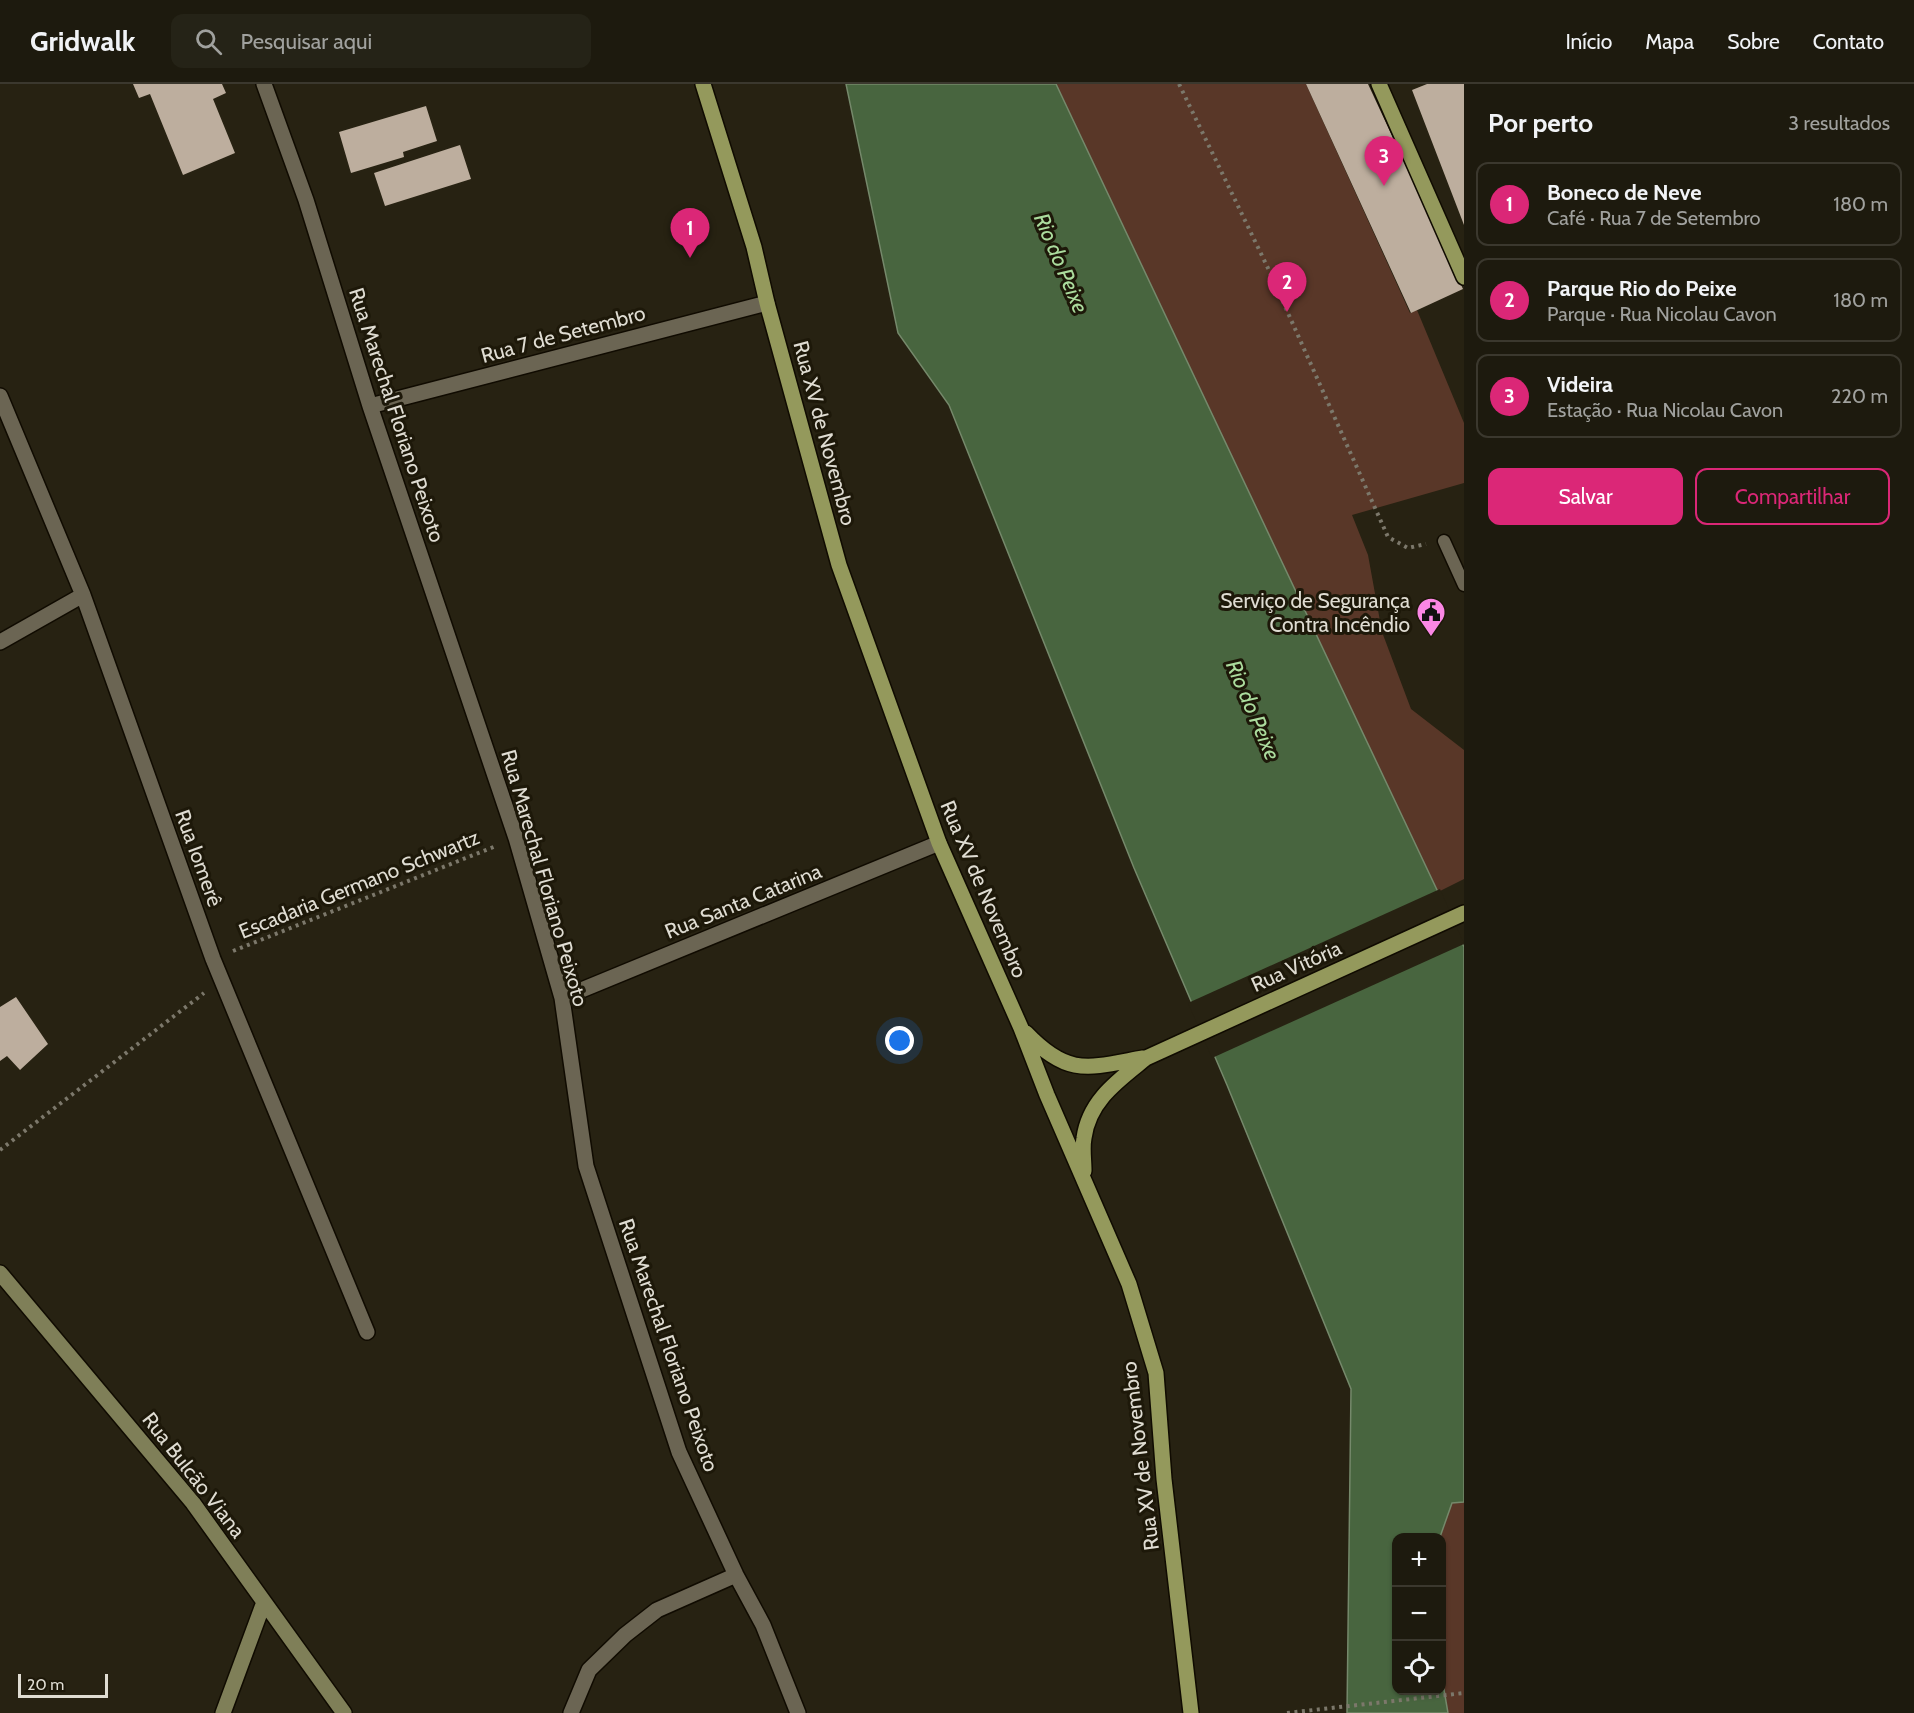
<!DOCTYPE html>
<html lang="pt">
<head>
<meta charset="utf-8">
<style>
  body { margin:0; font-family:Cabin,sans-serif; background:#252317; color:#f1f3f6 }
  .controls { position:absolute; right:18px; bottom:18px; display:grid; overflow:hidden; border-radius:12px; box-shadow:0 2px 4px #0004 }
  .controls button { width:54px; height:54px; display:grid; place-items:center; padding:0; border:0; border-bottom:2px solid #3b382e; background:#1d1a0e; color:#f1f3f6; font:30px sans-serif }
  .scale { position:absolute; left:18px; bottom:15px; width:90px; box-sizing:border-box; padding-left:6px; border:3px solid #dfdcd2; border-top:0; font-size:16px; line-height:21px; white-space:nowrap; color:#dfdcd2; -webkit-text-stroke:4px #1d1809; paint-order:stroke }
  .you { position:absolute; left:900px; top:957px; width:21px; height:21px; margin:-15px; border:4px solid #fff; border-radius:50%; background:#1a73e8; box-shadow:0 0 0 9px #1a73e833 }
  .badge { display:grid; place-items:center; width:39px; height:39px; border-radius:50%; background:#db2777; color:#fff; font-size:20px; font-weight:700 }
  .pin { position:absolute; translate:-50% -50px; filter:drop-shadow(0 2px 3px #0008) }
  .pin::after { content:''; position:absolute; top:32px; width:21px; height:18px; background:inherit; clip-path:polygon(0 0,100% 0,50% 100%) }
  .list { margin:0; padding:0; list-style:none }
  h2 { display:flex; justify-content:space-between; align-items:center; height:78px; margin:0; padding:0 24px; font-size:26px }
  h2 small { font-size:20px; font-weight:400; color:#a0a19e }
  .list li { display:grid; grid-template-columns:39px 1fr auto; gap:18px; align-items:center; box-sizing:border-box; height:84px; margin:0 12px 12px; padding:0 12px; border:2px solid #3b382e; border-radius:12px }
  .list b { display:block; font-size:22px; white-space:nowrap }
  .list p { margin:0; font-size:20px; white-space:nowrap; color:#a0a19e }
  .list em { font-size:20px; font-style:normal; color:#a0a19e }
  .actions { display:flex; gap:12px; padding:18px 24px }
  .actions a { flex:1; padding:14px 0; border:2px solid #db2777; border-radius:12px; text-align:center; font-size:21px; color:#db2777 }
  .actions .main { background:#db2777; color:#fff }
  .icon { flex:none; width:33px; height:33px; fill:none; stroke:currentColor; stroke-width:2; stroke-linecap:round; stroke-linejoin:round }
  .map { position:relative; flex:none; width:1464px; height:1629px; overflow:hidden }
  header { display:flex; align-items:center; gap:36px; box-sizing:border-box; height:84px; padding:0 30px; background:#1d1a0e; border-bottom:2px solid #3b382e }
  header strong { font-size:28px }
  nav { display:flex; gap:33px; margin-inline-start:auto; font-size:21px }
  .search { width:420px; height:54px; background:#252317; display:flex; align-items:center; gap:15px; box-sizing:border-box; padding:0 21px; border-radius:12px; color:#a0a19e; font-size:22px }
  main { display:flex }
  aside { flex:1; background:#1d1a0e }
  .map>svg:first-child { display:block }
  .green { fill:#593728 }
  .water { fill:#48653f; stroke:#75896b; stroke-width:1.5 }
  .pier { fill:#272212 }
  .building { fill:#bdae9e }
  .lines { fill:none; stroke-linecap:round; stroke-linejoin:round }
  .lane-casing { stroke:#100b01; stroke-width:15 }
  .street-casing { stroke:#100b01; stroke-width:18 }
  .secondary-casing { stroke:#100b01; stroke-width:18 }
  .primary-casing { stroke:#100b01; stroke-width:18 }
  .path { stroke:#7c786b; stroke-width:4; stroke-dasharray:3 4.5; stroke-linecap:butt }
  .lane { stroke:#6b6553; stroke-width:12 }
  .street { stroke:#6b6553; stroke-width:15 }
  .secondary { stroke:#7f7f58; stroke-width:15 }
  .primary { stroke:#94995c; stroke-width:15 }
  .labels { text-anchor:middle; dominant-baseline:central; stroke-width:6; stroke-linejoin:round; paint-order:stroke }
  .street-label { font-size:21px; fill:#dfdcd2; stroke:#1d1809 }
  .poi-label { font-size:21px; fill:#dfdcd2; stroke:#1d1809; text-anchor:end }
  .water-label { font-size:22px; font-style:italic; fill:#abdc9d; stroke:#1d1809 }
</style>
</head>
<body>
<header>
<strong>Gridwalk</strong>
<div class="search"><svg class="icon" aria-label="search" viewBox="0 0 24 24"><circle cx="10" cy="10" r="6"/><path d="M15 15l6 6"/></svg>Pesquisar aqui</div>
<nav><a>Início</a><a>Mapa</a><a>Sobre</a><a>Contato</a></nav>
</header>
<main>
<div class="map">
<svg width="1464" height="1629" viewBox="0 0 1464 1629">
  <rect width="100%" height="100%" fill="#272212"/>
  <path class="green" d="M1056,0h250l104,229 7,-3 47,113v60l-112,32 16,40 14,77 29,77 53,41v129l-26,13z
    M1452,1418h12v211h-16l-6,-35v-140h-2z"/>
  <path class="water" d="M846,0h210l408,863v555l-12,1 -12,34 -44,1v152h46v-12l6,35h-101l4,-324 -124,-304 -93,-217 -185,-463 -51,-72z"/>
  <path class="pier" d="M1440,805l24,55 -252,114 -24,-55z"/>
  <path class="building" d="M133,0h89l4,9 -13,6 22,54 -52,22 -33,-81 -11,4z
    M1306,0h62l95,205 -52,24z
    M1427,0h37v141l-52,-135z
    M426,22l11,35 -34,11 1,5 -53,16 -12,-41z
    M460,61l11,34 -86,27 -11,-33z
    M16,913l32,47 -28,26 -13,-14 -7,5v-54z"/>
  <g class="lines">
    <g class="lane-casing">
      <path id="lane" d="M1444,457l20,44"/>
    </g>
    <g class="street-casing">
      <path id="street" d="M264,0l42,116 64,206 146,432 46,160 24,168 93,286 57,123 27,50 35,88
        M0,312l83,199 130,364 154,373
        M370,322l397,-103
        M0,558l83,-47
        M562,914l377,-155
        M571,1629l18,-43 36,-35 32,-25 79,-35"/>
    </g>
    <g class="secondary-casing">
      <path id="secondary" d="M0,1189l193,230 151,210
        M223,1629l41,-111"/>
    </g>
    <g class="primary-casing">
      <path id="primary" d="M703,0l51,163 13,56 72,262 100,278 82,185 26,67 82,189 27,89 8,106 27,234
        M1379,0l85,193
        M1026,949c42,44 62,35 117,25
        M1084,1087c0,-11 -2,-23 0,-33 5,-38 35,-58 62,-80l318,-145"/>
    </g>
    <path class="path" d="M1179,0l88,182 121,271 20,11 18,-4
      M233,867l263,-105
      M0,1066l204,-157
      M1287,1629l177,-20"/>
    <use href="#lane" class="lane"/>
    <use href="#street" class="street"/>
    <use href="#secondary" class="secondary"/>
    <use href="#primary" class="primary"/>
  </g>
  <defs>
    <g id="civic-pin" transform="scale(1.5)"><path d="M0 17L-7.5 6A9.5 9.5 0 1 1 7.5 6Z" fill="#fb87e5" stroke="#1d1809"/><path d="M-.6-6.5H3V-4.5H.6V-3L4-1V1h2V6H-6V1h2V-1L-.6-3ZM-1.2 2.5V6h2.4V2.5Z" fill="#111"/></g>
  </defs>
  <g fill-rule="evenodd">
    <use href="#civic-pin" x="1431" y="528"/>
  </g>
  <g class="labels">
    <g class="street-label">
      <text transform="translate(563 250) rotate(-15)">Rua 7 de Setembro</text>
      <text transform="translate(397 331) rotate(72)">Rua Marechal Floriano Peixoto</text>
      <text transform="translate(825 349) rotate(75)">Rua XV de Novembro</text>
      <text transform="translate(199 774) rotate(70)">Rua Iomerê</text>
      <text transform="translate(545 794) rotate(74)">Rua Marechal Floriano Peixoto</text>
      <text transform="translate(359 800) rotate(-22)">Escadaria Germano Schwartz</text>
      <text transform="translate(984 805) rotate(67)">Rua XV de Novembro</text>
      <text transform="translate(743 817) rotate(-22)">Rua Santa Catarina</text>
      <text transform="translate(1296 882) rotate(-24)">Rua Vitória</text>
      <text transform="translate(669 1261) rotate(71)">Rua Marechal Floriano Peixoto</text>
      <text transform="translate(1140 1372) rotate(-97)">Rua XV de Novembro</text>
      <text transform="translate(194 1391) rotate(52)">Rua Bulcão Viana</text>
    </g>
    <g class="poi-label">
      <text x="1410" y="516">Serviço de Segurança<tspan x="1410" dy="24">Contra Incêndio</tspan></text>
    </g>
    <g class="water-label">
      <text transform="translate(1061 179) rotate(67)">Rio do Peixe</text>
      <text transform="translate(1253 626) rotate(67)">Rio do Peixe</text>
    </g>
  </g>
</svg>
<div class="controls">
<button>+</button>
<button>−</button>
<button><svg class="icon" aria-label="locate" viewBox="0 0 24 24"><circle cx="12" cy="12" r="6"/><path d="M12 2v4M12 18v4M2 12h4M18 12h4"/></svg></button>
</div>
<div class="scale">20 m</div>
<div class="you"></div>
<div class="pin badge" style="left:690px;top:174px">1</div>
<div class="pin badge" style="left:1287px;top:228px">2</div>
<div class="pin badge" style="left:1384px;top:102px">3</div>
</div>
<aside>
<h2>Por perto<small>3 resultados</small></h2>
<ul class="list">
<li><span class="badge">1</span><div><b>Boneco de Neve</b><p>Café · Rua 7 de Setembro</p></div><em>180 m</em></li>
<li><span class="badge">2</span><div><b>Parque Rio do Peixe</b><p>Parque · Rua Nicolau Cavon</p></div><em>180 m</em></li>
<li><span class="badge">3</span><div><b>Videira</b><p>Estação · Rua Nicolau Cavon</p></div><em>220 m</em></li>
</ul>
<div class="actions"><a class="main">Salvar</a><a>Compartilhar</a></div>
</aside>
</main>
</body>
</html>
